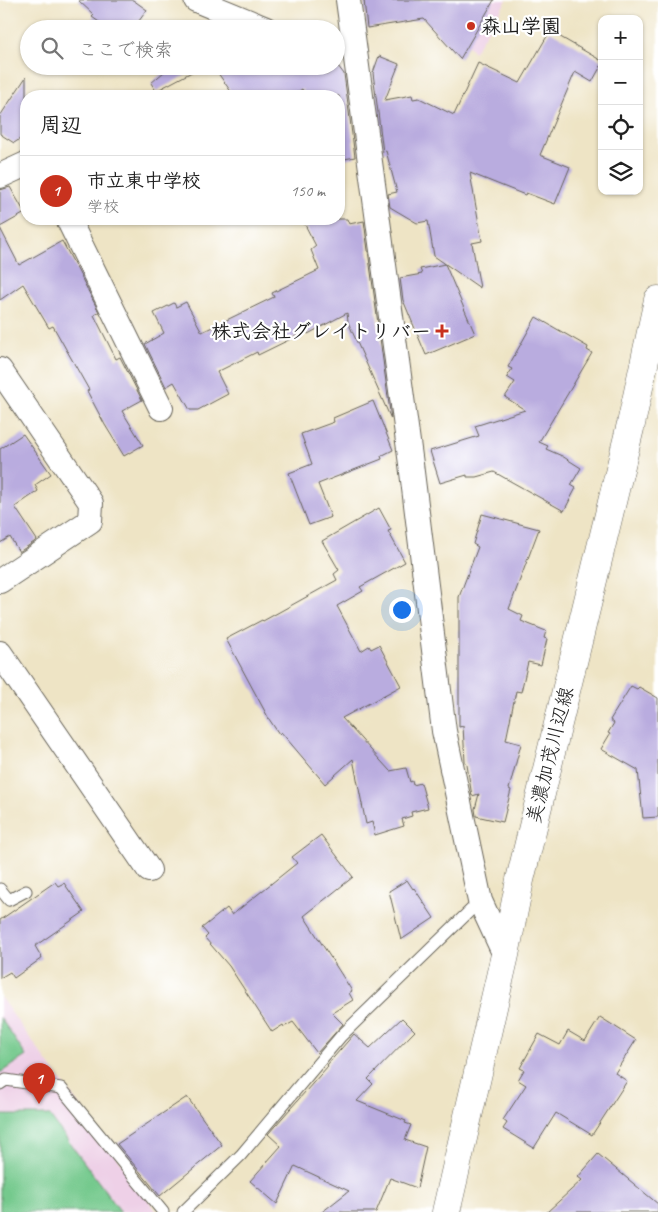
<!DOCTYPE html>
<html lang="ja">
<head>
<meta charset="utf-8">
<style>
  body { margin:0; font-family:Caveat,"Klee One",sans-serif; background:#f2f2f2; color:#222 }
  .controls { position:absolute; right:15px; top:15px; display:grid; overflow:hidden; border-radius:10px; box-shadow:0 1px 4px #0004 }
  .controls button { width:45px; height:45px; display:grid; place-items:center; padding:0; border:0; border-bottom:1px solid #e0e0e0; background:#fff; color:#222; font:25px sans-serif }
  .you { position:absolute; left:401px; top:609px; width:18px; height:18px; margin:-12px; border:4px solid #fff; border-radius:50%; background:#1a73e8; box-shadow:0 0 0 8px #1a73e833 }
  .badge { display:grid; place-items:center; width:32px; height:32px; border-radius:50%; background:#c8321e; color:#fff; font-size:16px; font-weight:700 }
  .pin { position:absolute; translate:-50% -41px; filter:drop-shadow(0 1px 2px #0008) }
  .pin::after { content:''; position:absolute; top:26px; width:18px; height:15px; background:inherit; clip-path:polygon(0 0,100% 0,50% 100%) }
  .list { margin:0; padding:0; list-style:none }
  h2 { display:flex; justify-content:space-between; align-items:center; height:65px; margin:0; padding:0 20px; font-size:21px }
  h2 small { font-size:16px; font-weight:400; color:#767676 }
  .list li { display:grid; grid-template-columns:32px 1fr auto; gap:15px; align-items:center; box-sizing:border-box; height:70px; padding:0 20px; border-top:1px solid #e0e0e0 }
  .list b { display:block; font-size:19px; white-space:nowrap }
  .list p { margin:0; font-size:16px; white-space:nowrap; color:#767676 }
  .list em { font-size:16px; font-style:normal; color:#767676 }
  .icon { flex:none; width:28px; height:28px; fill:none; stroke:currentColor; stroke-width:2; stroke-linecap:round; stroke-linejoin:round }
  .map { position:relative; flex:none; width:658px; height:1212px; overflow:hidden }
  .search { position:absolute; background:#fff; box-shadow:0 1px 4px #0004; left:20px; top:20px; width:325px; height:55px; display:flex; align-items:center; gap:12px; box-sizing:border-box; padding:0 18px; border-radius:28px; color:#767676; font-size:19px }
  .panel { position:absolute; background:#fff; box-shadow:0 1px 4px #0004; left:20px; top:90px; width:325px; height:135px; border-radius:20px }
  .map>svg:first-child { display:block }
  .built { fill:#eed0e7 }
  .green { fill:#74c98d; stroke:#487254 }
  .building { fill:#b9acdf }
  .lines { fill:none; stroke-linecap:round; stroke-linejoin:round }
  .lane-casing { stroke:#666257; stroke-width:13 }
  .street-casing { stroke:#666257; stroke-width:26 }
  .secondary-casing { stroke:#666257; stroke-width:29 }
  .lane { stroke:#fff; stroke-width:11 }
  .street { stroke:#fff; stroke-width:24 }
  .secondary { stroke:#fff; stroke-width:28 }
  .poi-dot { fill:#c8321e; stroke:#fff; stroke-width:2 }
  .labels { text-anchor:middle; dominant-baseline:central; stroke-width:4.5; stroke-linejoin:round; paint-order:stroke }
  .poi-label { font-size:20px; font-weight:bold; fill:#1c1c1c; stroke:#fff; text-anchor:start }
  .street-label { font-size:20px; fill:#1c1c1c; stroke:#fff }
</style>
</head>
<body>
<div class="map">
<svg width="658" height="1212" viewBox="0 0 658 1212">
  <rect width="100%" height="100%" fill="#fff"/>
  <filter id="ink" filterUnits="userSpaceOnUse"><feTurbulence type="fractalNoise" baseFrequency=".02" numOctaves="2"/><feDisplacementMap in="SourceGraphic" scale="10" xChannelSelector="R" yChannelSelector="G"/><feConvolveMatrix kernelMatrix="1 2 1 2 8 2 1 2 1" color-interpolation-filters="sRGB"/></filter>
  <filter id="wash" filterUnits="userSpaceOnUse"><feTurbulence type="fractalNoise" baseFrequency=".0096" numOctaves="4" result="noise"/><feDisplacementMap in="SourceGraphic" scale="20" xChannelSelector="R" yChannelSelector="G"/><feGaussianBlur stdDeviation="1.12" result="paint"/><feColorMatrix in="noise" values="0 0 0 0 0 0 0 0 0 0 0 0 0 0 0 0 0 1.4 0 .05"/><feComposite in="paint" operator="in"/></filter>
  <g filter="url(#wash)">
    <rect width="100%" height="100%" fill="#eee4c5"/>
    <path class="built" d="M430,0h77l-33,52z
      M0,997l157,215h-157z"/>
    <path class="green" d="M0,1017l26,39 -26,17z
      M0,1115h49l72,97h-121z"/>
    <g id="blocks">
      <path class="building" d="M78,0h55l14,10 -14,19h-24l-17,-12 2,-2z
        M364,0h130l-34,59 -36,-40 -57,9z
        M550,31l52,30v3l-10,18 -17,-10 -35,83 30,12 -15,37 -29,-11 -1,2 -55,-22 12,68 -10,2 8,45 -46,-32 -6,-35 -11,2 -27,-16 -2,-13 9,-2 -11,-41 -3,1 -10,-79 6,-17 20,8 -14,36 27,-5 1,4 6,-1 35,17 24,-52 42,20z
        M171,66h32l-47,25 -5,-8z
        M213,66h121l-9,7 1,2 12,-9 6,8 11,83 -16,3v-64h-44l8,-5 -1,-2 -10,7h-58z
        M26,77v58l-12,8 -14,-9v-18z
        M10,187l15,26 -25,14v-37z
        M302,219h45l2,5 15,-3 27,198 -43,-97 -1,-9 -39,21 -1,-3 -49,24 -1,-3 -40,20 11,22 -30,16h-8l-16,-28 -8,5 -21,-43 19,-11 -10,-20 20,-10 2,4 10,-5 16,30 72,-35 -2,-4 47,-23 -8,-20 5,-4z
        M0,228l19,37 43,-24 16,30 21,41 -5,3 22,44 4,-2 22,43 -20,11 21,34 -19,11 -19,-31 -18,-34 2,-1 -36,-64 -4,2 -26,-44 -23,16z
        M445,264l30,70 -49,21 -23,-55 -3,-22 22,-4 -2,-5z
        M536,317l52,30 -1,3 5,3 -53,89 9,4 -2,3 16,7 19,12 -10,17 5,3 -12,23 -70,-39 -18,5h-9v-2l-27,8 -10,-32 49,-15 -4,-10 50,-16 -20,-13 10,-15 -8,-5 5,-8 -4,-2z
        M373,401l20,49 -12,6 1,3 -64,25 13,33 -22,8 -20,-52 23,-9 -11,-30 33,-12 -1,-4z
        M23,434l28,40 -16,11 3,6 -23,16 22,33 -18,12 -9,-15 -10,6v-94z
        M379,508l12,22 -3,1 17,31 -45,25 3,4 -26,15 24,45 8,-5 2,3 8,-4 22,41 -59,32 48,53 16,-3 4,14 2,-1 1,4 8,-2 7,25 -17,4 1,4 -10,3 2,7 -29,9 -3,-13 -6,2 -13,-65 -28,25 -44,-52 -2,2 -10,-15 -43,-80 36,-19 1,1 74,-41 -3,-6 5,-4 -17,-29z
        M482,514l57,15 -30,80 14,7 -2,5 25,10 -2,7 3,1 -6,26 -13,-3 -7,30 -5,-1 -10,49 15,4 -12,45 2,1 -8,32 -27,-6 -1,-7 4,-15 -7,2 -5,-31 -2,-3 -2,-36 -4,1v-130l19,-50 -5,-3z
        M631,686l6,3 2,-2 19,11v119l-15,1 -5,-48 -37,-21 9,-15 -2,-1 6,-10 -4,-3z
        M321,835l32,42 -49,39 48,75 -3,2 4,7 -21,13 11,11 -26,29 -24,-31 -9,5 -1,-2 -11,7 -43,-66 -24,-28 3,-3 -6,-7 25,-20 5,7 65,-52 -5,-6z
        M407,880l6,9 1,-1 20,30 -33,22 -12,-49z
        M55,882l3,4 6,-3 20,29 -49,34 7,12 -28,20 -4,-6 -10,6v-58z
        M600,1017l36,23 -21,33 12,8 -35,54 -36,-22 -22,35 -31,-19 4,-6 -4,-3 23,-35 -8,-5 6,-10 -4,-2 19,-34 21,11 8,-14 17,10z
        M402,1018l13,13 -47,48 5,5 -16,17 49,20 -1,2 6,2 -6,15 21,7 -9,41 -27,-10 -14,34h-54l27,-21 -54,-25 -18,38 -27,-23 31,-35 -13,-12 60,-68 -1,-1 27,-31 16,14z
        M187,1097l35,48 -62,51 -43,-52z
        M598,1154l60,50v8h-111l35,-32 -4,-3z"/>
    </g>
  </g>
  <g filter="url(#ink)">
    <use href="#blocks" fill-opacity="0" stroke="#666257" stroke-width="1"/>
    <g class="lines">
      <g class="lane-casing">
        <path id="lane" d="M0,889l9,11 17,-9
          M0,1084l6,-4 55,8 102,124
          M183,1212l58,-57 100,-119 139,-135"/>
      </g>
      <g class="street-casing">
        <path id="street" d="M196,0l70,29
          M348,0l63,464 33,267 36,170 25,54
          M0,176l26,-12
          M68,219l93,189
          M0,370l91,133 -1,18 -90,60
          M0,653l149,217"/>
      </g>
      <g class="secondary-casing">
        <path id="secondary" d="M446,1212l59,-257 15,-75 111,-456 27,-124"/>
      </g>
      <use href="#lane" class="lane"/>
      <use href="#street" class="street"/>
      <use href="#secondary" class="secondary"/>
    </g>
  </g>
  <g class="poi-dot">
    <circle cx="471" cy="26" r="5"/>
    <path d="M439.5 323.5h5v5h5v5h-5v5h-5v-5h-5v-5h5z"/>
  </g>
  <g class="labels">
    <g class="poi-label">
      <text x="481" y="26">森山学園</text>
      <text x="431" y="331" text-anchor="end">株式会社グレイトリバー</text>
    </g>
    <g class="street-label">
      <text transform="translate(550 755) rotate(-76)">美濃加茂川辺線</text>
    </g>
  </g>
</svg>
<div class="controls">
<button>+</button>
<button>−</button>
<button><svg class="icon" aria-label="locate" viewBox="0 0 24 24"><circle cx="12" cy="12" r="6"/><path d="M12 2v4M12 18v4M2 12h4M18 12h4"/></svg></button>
<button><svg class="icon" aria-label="layers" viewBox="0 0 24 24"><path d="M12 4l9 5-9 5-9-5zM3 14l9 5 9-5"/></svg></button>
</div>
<div class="you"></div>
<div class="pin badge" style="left:39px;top:1104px">1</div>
<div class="search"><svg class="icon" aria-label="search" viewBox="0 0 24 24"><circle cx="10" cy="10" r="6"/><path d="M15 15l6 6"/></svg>ここで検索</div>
<section class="panel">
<h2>周辺<small></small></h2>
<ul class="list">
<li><span class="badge">1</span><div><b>市立東中学校</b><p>学校</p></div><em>150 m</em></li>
</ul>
</section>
</div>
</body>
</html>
